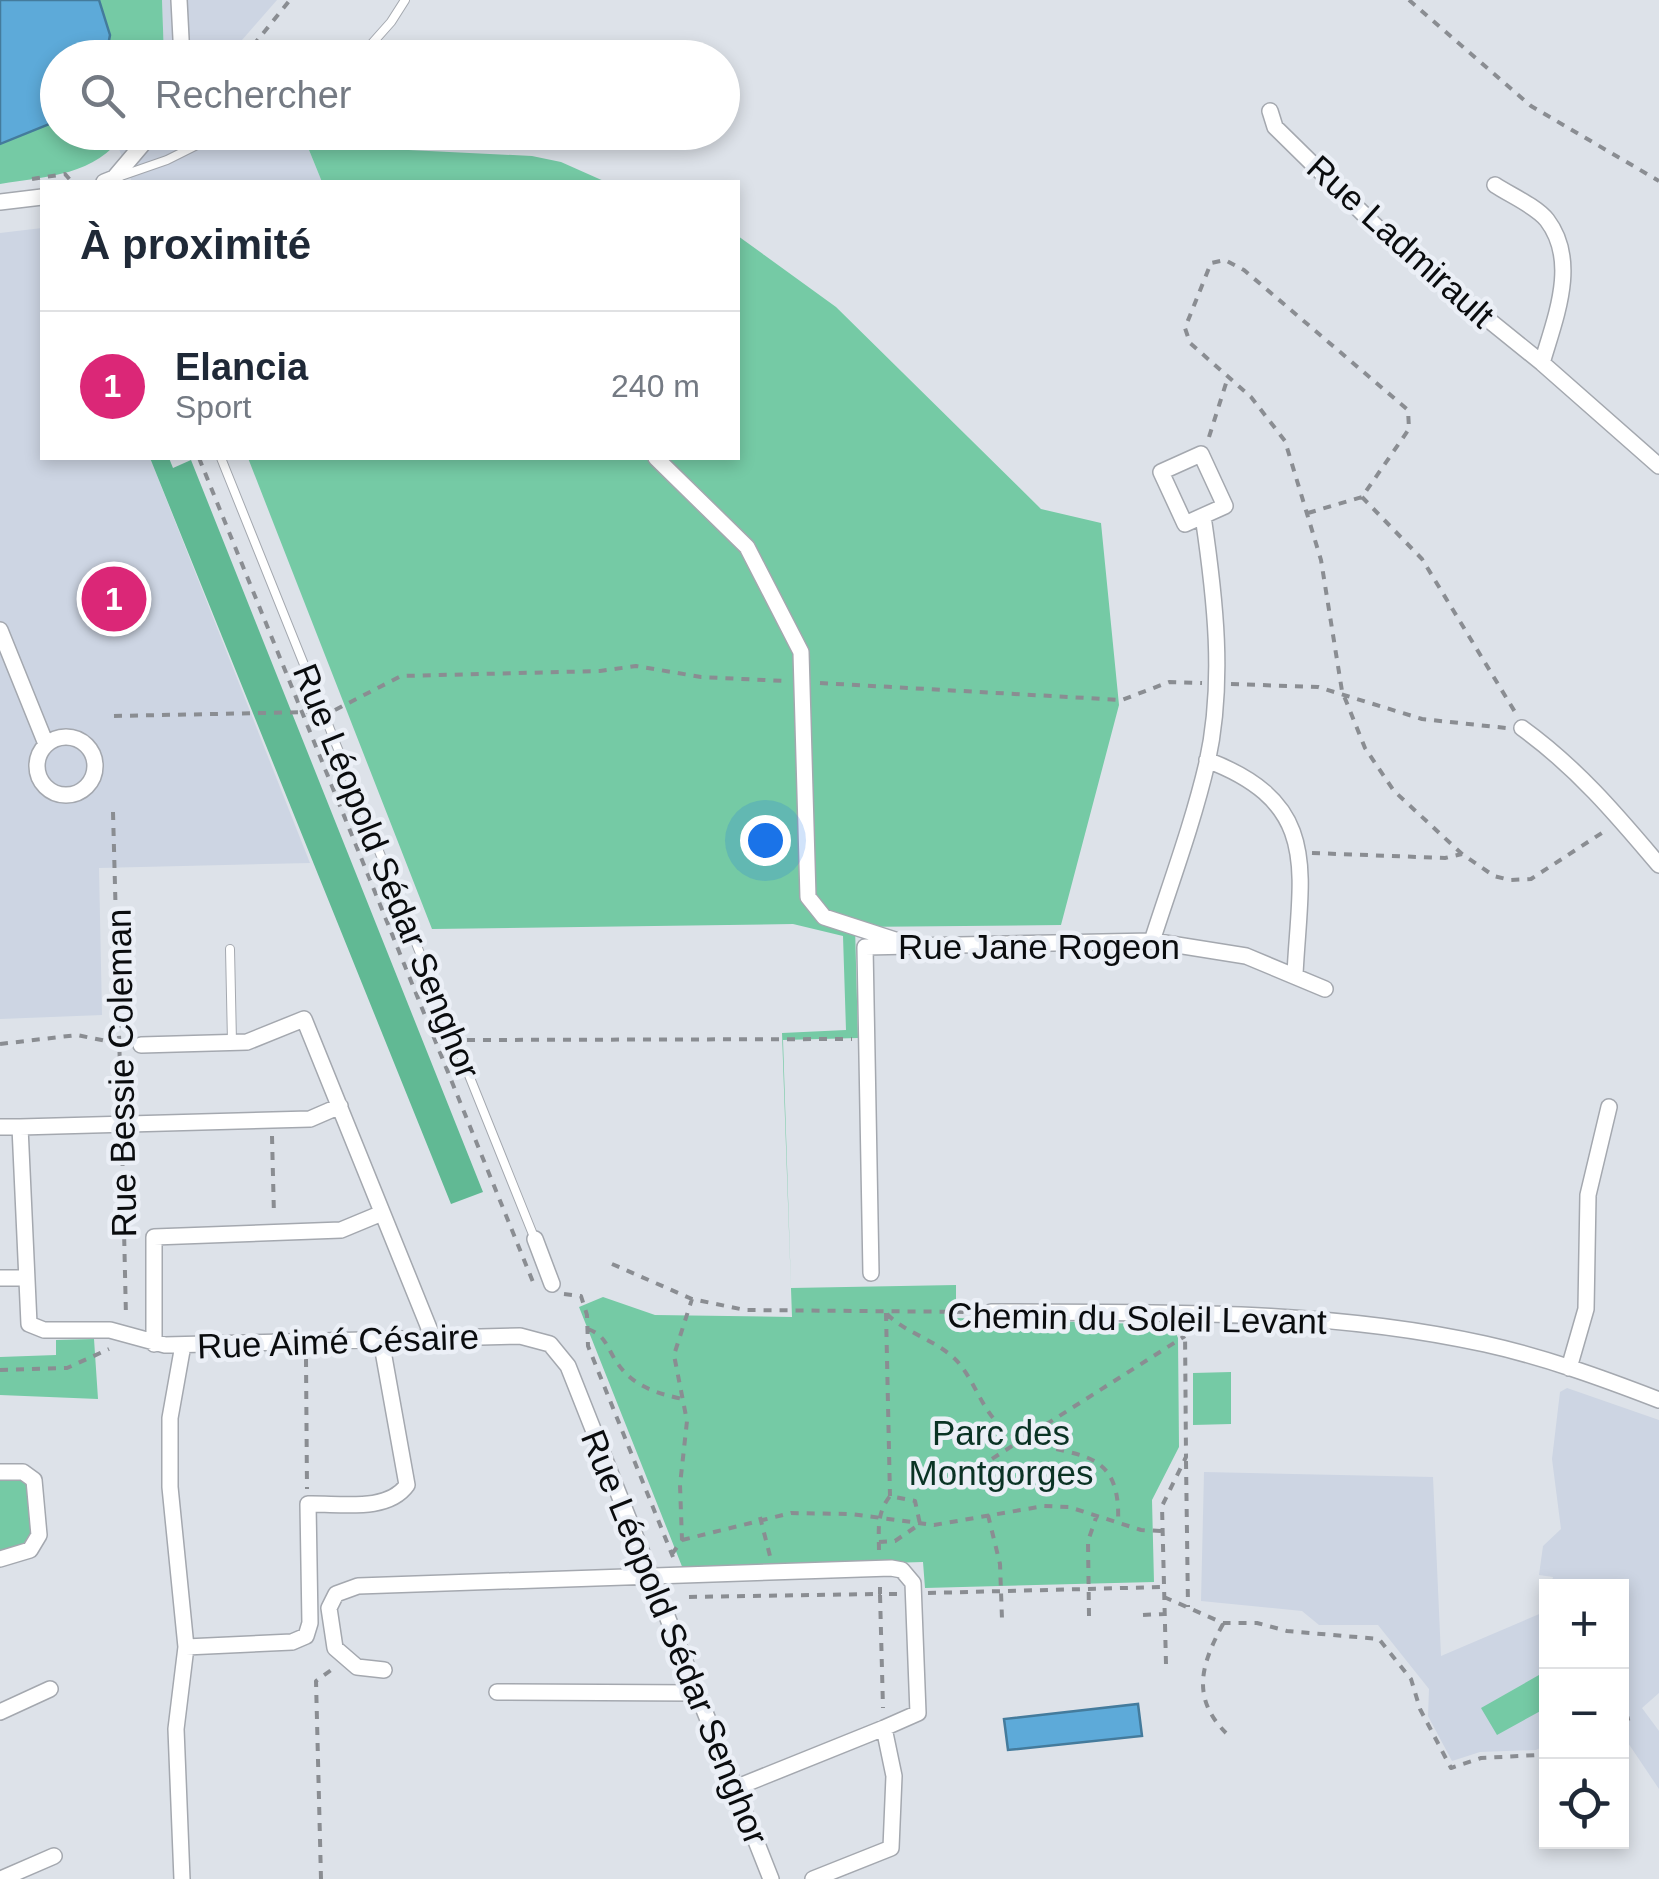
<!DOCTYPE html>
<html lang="fr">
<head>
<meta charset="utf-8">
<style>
  body { margin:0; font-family:Arial,sans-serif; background:#f6f6f7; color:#1f2937 }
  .controls { position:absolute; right:30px; bottom:30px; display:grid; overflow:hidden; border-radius:0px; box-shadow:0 5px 15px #0003 }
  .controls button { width:90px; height:90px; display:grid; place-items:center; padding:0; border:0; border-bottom:2px solid #e0e1e3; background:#fff; color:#1f2937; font:50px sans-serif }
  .you { position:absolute; left:765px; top:840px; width:35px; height:35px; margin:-25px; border:8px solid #fff; border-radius:50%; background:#1a73e8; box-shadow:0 0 0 15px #1a73e833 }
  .badge { display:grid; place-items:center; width:65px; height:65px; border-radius:50%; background:#db2777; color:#fff; font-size:32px; font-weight:700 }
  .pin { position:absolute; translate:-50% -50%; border:5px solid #fff; box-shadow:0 2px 10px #0006 }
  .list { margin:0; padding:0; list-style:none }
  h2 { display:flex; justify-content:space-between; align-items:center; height:130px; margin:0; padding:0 40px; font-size:42px }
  h2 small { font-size:32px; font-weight:400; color:#747a83 }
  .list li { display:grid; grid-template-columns:65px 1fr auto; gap:30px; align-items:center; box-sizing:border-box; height:150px; padding:0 40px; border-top:2px solid #e0e1e3 }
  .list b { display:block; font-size:38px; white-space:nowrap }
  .list p { margin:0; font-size:32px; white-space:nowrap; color:#747a83 }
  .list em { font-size:32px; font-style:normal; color:#747a83 }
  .icon { flex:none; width:55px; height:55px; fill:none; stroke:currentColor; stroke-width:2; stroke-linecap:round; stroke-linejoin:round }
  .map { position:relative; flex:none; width:1659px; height:1879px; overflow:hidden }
  .search { position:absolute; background:#fff; box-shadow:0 5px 15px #0003; left:40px; top:40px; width:700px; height:110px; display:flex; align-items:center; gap:25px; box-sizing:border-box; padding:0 35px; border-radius:55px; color:#747a83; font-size:38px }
  .panel { position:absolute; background:#fff; box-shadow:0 5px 15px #0003; left:40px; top:180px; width:700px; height:280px; border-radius:0px }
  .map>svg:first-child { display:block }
  .built { fill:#cdd5e3 }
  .green { fill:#75caa5 }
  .forest { fill:#61b994 }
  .water { fill:#5daad9; stroke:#447b9c; stroke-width:2.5 }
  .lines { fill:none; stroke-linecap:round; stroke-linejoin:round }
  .service-casing { stroke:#a4a8af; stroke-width:10 }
  .minor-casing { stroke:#a4a8af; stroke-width:18 }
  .path { stroke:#8a8d92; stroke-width:4; stroke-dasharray:8 8; stroke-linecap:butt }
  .service { stroke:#fff; stroke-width:8 }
  .minor { stroke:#fff; stroke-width:15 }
  .labels { text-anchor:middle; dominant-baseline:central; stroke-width:9; stroke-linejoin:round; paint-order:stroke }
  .street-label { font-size:35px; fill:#0a0c0e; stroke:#ebeff6 }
  .park-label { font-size:35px; fill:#0a3324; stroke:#ebeff6 }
</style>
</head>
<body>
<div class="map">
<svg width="1659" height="1879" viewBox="0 0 1659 1879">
  <rect width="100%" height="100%" fill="#dde2e9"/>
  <path class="built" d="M162,0h115l-35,40 6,18 -84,-1z
    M125,133h149l5,11 28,1 15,37h-190l-15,-38z
    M42,228v230h108l160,405 -211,5 3,147 -102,4v-786z
    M1567,1388l92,32v273l-17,15 17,23v58l-37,-55v-148h-71l2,-9 -14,-2 4,-29 18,-17 -9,-70 8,-67z
    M1204,1472l229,5 8,179 103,-44 2,-8v141l-10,5 -56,2 -28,9 -24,-45 1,-27 -51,-64h-59l-17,-14 -101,-10z"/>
  <path class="green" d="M0,0h162l2,57 -106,1v74l67,1c-30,43 -77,43 -125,51z
    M307,145l225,11 29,6 45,20h-284z
    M738,236l98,71 205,202 60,14 18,182 -58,220 -206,2 3,111 -75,2 8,248 165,-3v33l216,7 6,13 1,109 -27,53 2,82 -229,6 -2,-26 -240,7 -104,-262 24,-10 52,18 137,2 -10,-284 64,-3 -3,-94 -50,-12 -361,5 -184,-471h490z
    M94,1339l4,60 -98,-4v-38l56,-2v-15z
    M1231,1372v52l-38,1v-52z
    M0,1480h22l7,7 3,48 -10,10 -22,5z
    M1546,1671v37l-49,27 -16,-27z"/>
  <path class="forest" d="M150,458h19l4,10 18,-8 292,732 -32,12z"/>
  <path class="water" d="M0,0h99l11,35 -4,22 -48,1 -1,63 -57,23z
    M1138,1704l4,32 -134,14 -4,-31z"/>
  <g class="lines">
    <g class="service-casing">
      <path id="service" d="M359,58l32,-36 14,-22
        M118,177l49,-17 56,-28
        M221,458l313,779
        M230,949l2,93"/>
    </g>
    <g class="minor-casing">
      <path id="minor" d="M179,0l3,58
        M1270,111l5,16 116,114 151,122 117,103
        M104,182l10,-4 39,-46
        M1495,185c15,10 41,21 52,35 32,42 8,98 -5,143
        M0,202l42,-5
        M1201,454l24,52 -40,18 -24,-52z
        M656,458l91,89 54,105 7,245 16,20 71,23
        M0,630l46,114
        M1522,728c54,39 94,86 137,137
        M37 766a29 29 0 1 1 58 0a29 29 0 1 1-58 0Z
        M1207,760c116,44 93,112 88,214
        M1152,941c19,-59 41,-118 55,-178 18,-81 8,-166 -4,-247
        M141,1045l106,-3 57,-23 129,319
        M340,1106l-30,13 -290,8 9,197 15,6h66l55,15 355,-9 30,8 18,22 203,513
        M0,1127h20
        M535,1239l17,45
        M871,1273l-6,-326 287,-6 94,15 79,33
        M0,1278h25
        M991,1312c164,1 332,-4 494,32 59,13 117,34 174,56
        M154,1344v-107l187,-7 41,-17
        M183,1345l-13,73v69l16,160 106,-5 14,-6 4,-13 -2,-119c31,-1 79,9 99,-19l-26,-145
        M1569,1368l17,-59 2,-114 21,-88
        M0,1472h23l11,8 5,55 -9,15 -30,9
        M384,1670l-27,-3 -22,-19 -6,-40 7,-14 22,-8 533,-18 11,2 11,13 5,130 -34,15
        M497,1692l199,1
        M0,1712l50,-23
        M735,1788l149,-60 10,48 -3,72 -78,31
        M1,1879l53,-23
        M182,1879l-6,-150 10,-82"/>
    </g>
    <path class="path" d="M1409,0l122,106 128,75
      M243,58l47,-58
      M32,179l33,-5 7,8
      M1209,437l19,-60
      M199,458l334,824
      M1362,497l60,62 93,153
      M1308,513l54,-16 47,-68 -1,-19 -164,-140 -19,-10 -14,3 -26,65 5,15 61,54 34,44 36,119 21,131 23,57 29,43 68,63 32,22 16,4 21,-1 77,-50
      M820,683l302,17 47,-18 33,1
      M1231,684l87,3 104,32 84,9
      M335,710l66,-34 199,-5 36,-5 65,11 84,4
      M114,716l197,-4
      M113,812l8,295
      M1312,853l133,5 17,-4
      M467,1040l385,-1
      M0,1044l77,-9 44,9
      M272,1136l2,80
      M122,1142l4,175
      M612,1264l80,35 53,11 231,2
      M564,1294l17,2 6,19 1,31 85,211
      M886,1313l4,183
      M887,1314c18,19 50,26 70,47 19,21 26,54 50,70 50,33 115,3 111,91
      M588,1329c16,6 18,15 26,29 16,27 40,35 69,41
      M306,1359l1,130
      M0,1370l67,-2 42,-19
      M1186,1461l2,146
      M965,1476l220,-140
      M988,1515l12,49 2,55
      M760,1517l10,39
      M682,1540l109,-27 60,1 83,11 110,-19 25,1 72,23 21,1
      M879,1542l16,-1 25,-17 -5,-23 -25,-5c-14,18 -11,34 -11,57
      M672,1554l10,-14 -2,-55 7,-64 -13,-66 18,-56
      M880,1587v7h19
      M928,1593l236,-6
      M689,1597l191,-3 3,114
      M1164,1597l59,26h34l30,8 92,8 32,40 9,30 31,59 30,-10 57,-3 8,-5
      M1143,1615l21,-1
      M1089,1616l-1,-75 9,-26
      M1223,1624c-21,39 -33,73 3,109
      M1166,1664l-4,-158 24,-49 -1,-129
      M1622,1720l9,-2
      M321,1879l-5,-198 18,-13"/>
    <use href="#service" class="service"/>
    <use href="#minor" class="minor"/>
  </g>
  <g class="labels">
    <g class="street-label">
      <text transform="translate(1401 241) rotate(42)">Rue Ladmirault</text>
      <text transform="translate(387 871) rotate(68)">Rue Léopold Sédar Senghor</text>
      <text x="1039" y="946">Rue Jane Rogeon</text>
      <text transform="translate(121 1073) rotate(-91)">Rue Bessie Coleman</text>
      <text transform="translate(1137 1318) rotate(1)">Chemin du Soleil Levant</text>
      <text transform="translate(338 1341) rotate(-2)">Rue Aimé Césaire</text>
      <text transform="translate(675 1637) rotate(68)">Rue Léopold Sédar Senghor</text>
    </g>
    <g class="park-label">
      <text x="1001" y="1432">Parc des<tspan x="1001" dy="40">Montgorges</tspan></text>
    </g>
  </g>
</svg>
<div class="controls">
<button>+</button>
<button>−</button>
<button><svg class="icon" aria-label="locate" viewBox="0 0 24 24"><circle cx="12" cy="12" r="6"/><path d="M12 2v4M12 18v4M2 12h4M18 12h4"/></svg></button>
</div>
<div class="you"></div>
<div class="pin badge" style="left:114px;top:599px">1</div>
<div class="search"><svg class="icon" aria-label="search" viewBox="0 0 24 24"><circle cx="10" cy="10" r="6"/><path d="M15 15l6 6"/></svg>Rechercher</div>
<section class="panel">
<h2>À proximité<small></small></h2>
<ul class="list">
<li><span class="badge">1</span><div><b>Elancia</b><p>Sport</p></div><em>240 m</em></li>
</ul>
</section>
</div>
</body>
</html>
